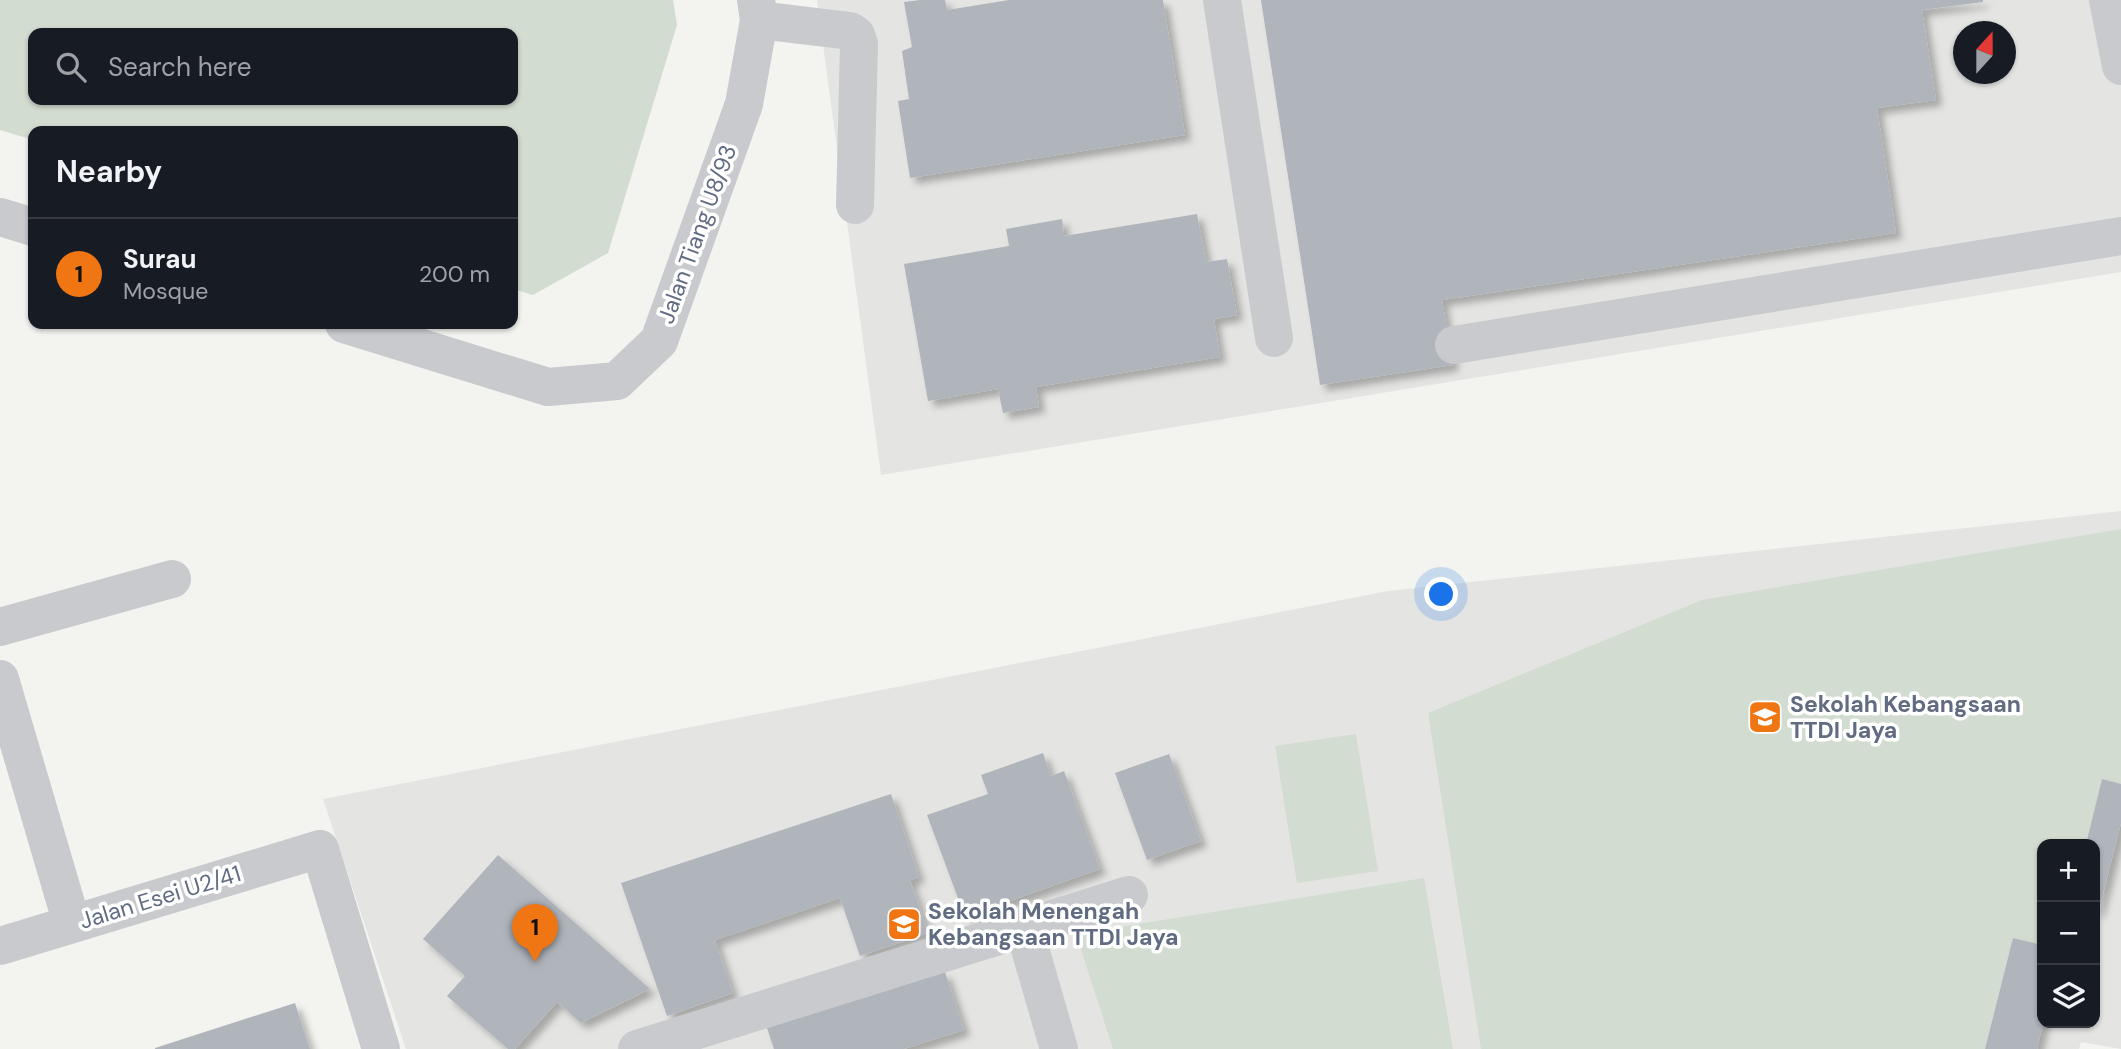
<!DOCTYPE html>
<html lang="en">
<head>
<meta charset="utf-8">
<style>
  body { margin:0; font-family:"DM Sans",sans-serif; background:#20242c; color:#f1f3f6 }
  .controls { position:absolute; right:21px; bottom:21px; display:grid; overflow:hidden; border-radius:14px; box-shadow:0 2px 5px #0004 }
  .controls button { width:63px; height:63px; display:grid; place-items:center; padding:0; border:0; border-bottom:2px solid #363941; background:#171b24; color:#f1f3f6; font:35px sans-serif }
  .compass { position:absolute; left:1953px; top:21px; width:63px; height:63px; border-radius:50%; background:#171b24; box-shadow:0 2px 5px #0004; rotate:21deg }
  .you { position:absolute; left:1442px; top:595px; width:24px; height:24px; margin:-18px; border:5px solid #fff; border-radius:50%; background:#1a73e8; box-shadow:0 0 0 10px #1a73e833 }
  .badge { display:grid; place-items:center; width:46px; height:46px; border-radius:50%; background:#f07614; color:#111; font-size:23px; font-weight:700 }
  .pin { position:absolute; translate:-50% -58px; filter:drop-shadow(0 2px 4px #0008) }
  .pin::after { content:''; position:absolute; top:37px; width:24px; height:21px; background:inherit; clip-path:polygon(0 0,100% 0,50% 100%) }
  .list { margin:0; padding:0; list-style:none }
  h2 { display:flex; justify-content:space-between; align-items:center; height:91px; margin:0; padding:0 28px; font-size:30px }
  h2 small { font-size:23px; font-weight:400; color:#9ea1a6 }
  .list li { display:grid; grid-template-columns:46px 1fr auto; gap:21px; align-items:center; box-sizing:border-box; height:112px; padding:0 28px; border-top:2px solid #363941 }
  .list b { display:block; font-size:26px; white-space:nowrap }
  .list p { margin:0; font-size:23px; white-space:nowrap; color:#9ea1a6 }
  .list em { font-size:23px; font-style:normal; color:#9ea1a6 }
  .icon { flex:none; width:38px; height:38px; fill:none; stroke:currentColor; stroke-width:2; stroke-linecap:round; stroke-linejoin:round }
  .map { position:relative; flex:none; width:2121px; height:1049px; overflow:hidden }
  .search { position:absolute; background:#171b24; box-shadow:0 2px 5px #0004; left:28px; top:28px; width:490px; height:77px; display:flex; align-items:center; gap:18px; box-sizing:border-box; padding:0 24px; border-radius:14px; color:#9ea1a6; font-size:26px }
  .panel { position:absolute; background:#171b24; box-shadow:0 2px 5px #0004; left:28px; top:126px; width:490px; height:203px; border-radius:14px }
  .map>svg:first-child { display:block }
  .built { fill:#e4e5e3; fill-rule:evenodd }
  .green { fill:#d2dcd0; fill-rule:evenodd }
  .building { fill:#b0b5bc; filter:url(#shadow) }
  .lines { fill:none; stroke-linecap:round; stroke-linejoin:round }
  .minor { stroke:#c8cace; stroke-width:38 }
  .labels { text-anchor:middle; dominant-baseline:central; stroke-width:7; stroke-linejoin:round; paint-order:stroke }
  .street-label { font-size:23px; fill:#616c83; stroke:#fff }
  .poi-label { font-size:23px; font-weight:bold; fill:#616c83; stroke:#fff; text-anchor:start }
</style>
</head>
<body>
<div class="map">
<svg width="2121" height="1049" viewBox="0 0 2121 1049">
  <defs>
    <filter id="shadow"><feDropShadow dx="6" dy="6" stdDeviation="3.5" flood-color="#0004"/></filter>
  </defs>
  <rect width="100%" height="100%" fill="#f3f4ef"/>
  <path class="built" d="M817,0h1304v272l-1240,203zM1964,32h42v42h-42z
    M2121,511v538l-40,-7 -2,7h-1673l-83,-250 1065,-208zM2042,844h53v179h-53z"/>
  <path class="green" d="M0,0h673l4,25 -69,228 -75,42 -20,-6v-158h-480v9l-33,-10zM513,33v67h-480v-67z
    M2121,529v255l-19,-4 -16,64h-44v101l-29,-7 -28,111h-504l-53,-336 274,-113z
    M1356,734l22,137 -81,12 -22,-137z
    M1424,878l29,171h-340l-37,-115z"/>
  <path class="building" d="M920,0h25l2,10 62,-10h154l22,135 -275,43 -12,-77 11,-2 -7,-48 10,-4 -8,-45z
    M1261,0h722v2l-61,8 14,90 -59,8 19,125 -454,67 11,65 -133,20z
    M1197,214l9,48 21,-3 10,56 -23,4 6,38 -184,30 3,20 -36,6 -5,-24 -70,12 -24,-137 105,-18 -3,-17 56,-10 2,17z
    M1043,753l8,23 13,-5 36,98 -135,48 -38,-102 61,-21 -7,-19z
    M1169,754l32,87 -54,19 -32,-87z
    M2102,779l19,5v39l-23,90 -3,-1v-68h-9z
    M891,794l28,83 -9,3 18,53 -68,23 -20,-58 -125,42 18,53 -66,23 -46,-133z
    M498,855l107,94 45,40 -69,34 -24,-21 -42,47h-7l-61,-53 18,-20 -42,-37z
    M2013,938l29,7 1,78 -6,26h-52z
    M945,972l19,58 -60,19h-130l-7,-21z
    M295,1003l15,46h-155v-1z"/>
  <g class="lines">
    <path class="minor" d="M1222,0l52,338
      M2108,0l13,66
      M759,20l91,11 6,4 3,9 -4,161
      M0,217l33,10
      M344,324l204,63 69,-6 42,-40 85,-237 15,-84 -3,-20
      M1454,345l667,-109
      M0,627l172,-48
      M0,679l72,245
      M0,946l320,-97 61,200
      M637,1049l387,-121
      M1059,1049l-35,-121 105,-33"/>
  </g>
  <defs>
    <g id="school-square" transform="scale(1.75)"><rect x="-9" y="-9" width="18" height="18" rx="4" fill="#f07614" stroke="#fff"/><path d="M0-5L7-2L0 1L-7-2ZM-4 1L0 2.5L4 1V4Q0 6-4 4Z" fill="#fff"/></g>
  </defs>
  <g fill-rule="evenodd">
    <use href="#school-square" x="1765" y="717"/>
    <use href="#school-square" x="904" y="924"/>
  </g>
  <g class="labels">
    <g class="street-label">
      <text transform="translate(697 234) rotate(-70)">Jalan Tiang U8/93</text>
      <text transform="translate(160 897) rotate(-17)">Jalan Esei U2/41</text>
    </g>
    <g class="poi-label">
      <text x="1790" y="704">Sekolah Kebangsaan<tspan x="1790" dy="26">TTDI Jaya</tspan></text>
      <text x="928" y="911">Sekolah Menengah<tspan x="928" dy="26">Kebangsaan TTDI Jaya</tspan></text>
    </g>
  </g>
</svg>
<div class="controls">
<button>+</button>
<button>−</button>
<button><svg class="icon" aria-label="layers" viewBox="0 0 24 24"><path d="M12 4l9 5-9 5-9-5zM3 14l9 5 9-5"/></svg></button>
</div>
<svg class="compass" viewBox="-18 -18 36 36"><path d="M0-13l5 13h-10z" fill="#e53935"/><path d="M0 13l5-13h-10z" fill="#9ea1a6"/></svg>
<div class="you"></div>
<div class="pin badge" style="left:535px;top:962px">1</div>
<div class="search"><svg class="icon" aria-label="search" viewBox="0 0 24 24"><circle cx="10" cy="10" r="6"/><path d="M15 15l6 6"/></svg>Search here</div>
<section class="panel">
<h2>Nearby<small></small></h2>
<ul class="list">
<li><span class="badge">1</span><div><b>Surau</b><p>Mosque</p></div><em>200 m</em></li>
</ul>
</section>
</div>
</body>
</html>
